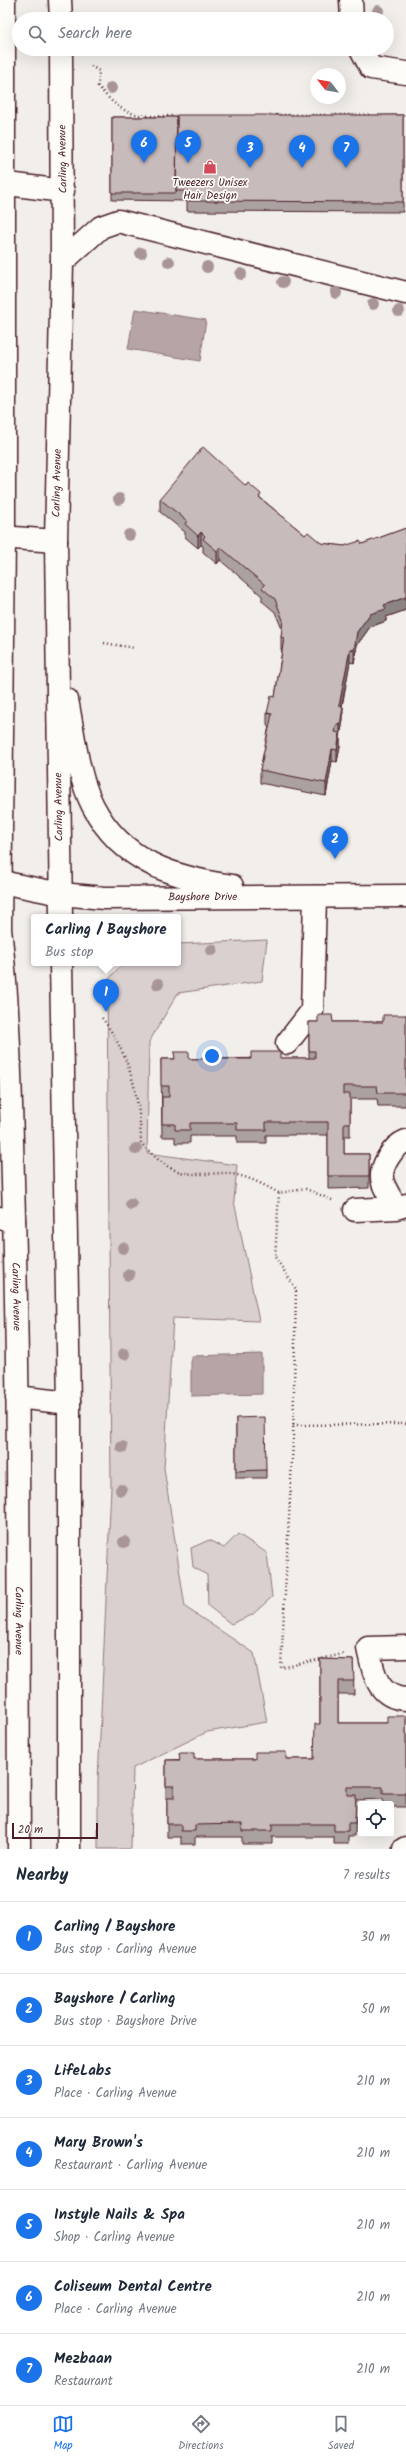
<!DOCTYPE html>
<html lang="en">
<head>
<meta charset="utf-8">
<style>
  body { margin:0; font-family:Kalam,sans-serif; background:#f6f6f7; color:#1f2937 }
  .controls { position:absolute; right:12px; bottom:12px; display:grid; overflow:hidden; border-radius:4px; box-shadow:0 4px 16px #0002 }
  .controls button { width:36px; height:36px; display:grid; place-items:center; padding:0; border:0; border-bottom:1px solid #e0e1e3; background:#fff; color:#1f2937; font:20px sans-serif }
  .compass { position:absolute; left:310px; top:68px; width:36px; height:36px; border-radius:50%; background:#fff; box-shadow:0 4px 16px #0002; rotate:301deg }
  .scale { position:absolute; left:12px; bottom:10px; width:86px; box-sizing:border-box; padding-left:4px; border:2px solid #4a1f2b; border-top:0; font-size:11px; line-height:14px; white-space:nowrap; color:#4a1f2b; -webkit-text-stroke:3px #fdfcf7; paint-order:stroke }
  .you { position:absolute; left:212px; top:1056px; width:14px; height:14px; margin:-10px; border:3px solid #fff; border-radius:50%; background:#1a73e8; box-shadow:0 0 0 6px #1a73e833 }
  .badge { display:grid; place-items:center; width:26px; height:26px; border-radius:50%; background:#1a73e8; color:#fff; font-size:13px; font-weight:700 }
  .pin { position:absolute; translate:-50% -33px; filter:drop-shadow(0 1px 2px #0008) }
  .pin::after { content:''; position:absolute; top:21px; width:14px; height:12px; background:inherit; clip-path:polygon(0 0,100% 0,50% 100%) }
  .popup { position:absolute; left:31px; top:914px; width:150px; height:52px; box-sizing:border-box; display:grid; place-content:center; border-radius:4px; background:#fff; filter:drop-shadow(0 1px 3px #0005); font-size:13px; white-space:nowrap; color:#747a83 }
  .popup b { font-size:15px; color:#1f2937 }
  .popup::after { content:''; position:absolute; left:50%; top:100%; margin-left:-8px; border:8px solid transparent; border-top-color:#fff }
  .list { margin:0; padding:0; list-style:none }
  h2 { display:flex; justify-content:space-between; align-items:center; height:52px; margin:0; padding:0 16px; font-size:17px }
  h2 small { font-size:13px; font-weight:400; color:#747a83 }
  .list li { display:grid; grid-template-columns:26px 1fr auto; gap:12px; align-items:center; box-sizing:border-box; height:72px; padding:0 16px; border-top:1px solid #e0e1e3 }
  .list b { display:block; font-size:15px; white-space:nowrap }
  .list p { margin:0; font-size:13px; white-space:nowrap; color:#747a83 }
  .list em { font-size:13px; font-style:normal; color:#747a83 }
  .icon { flex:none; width:22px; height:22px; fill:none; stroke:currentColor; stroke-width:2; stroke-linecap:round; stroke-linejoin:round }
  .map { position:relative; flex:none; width:406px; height:1849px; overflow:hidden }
  .search { position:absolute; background:#fff; box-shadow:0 4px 16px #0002; left:12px; right:12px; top:12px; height:44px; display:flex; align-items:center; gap:10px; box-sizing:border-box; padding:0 14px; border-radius:22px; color:#747a83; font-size:15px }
  .sheet { height:556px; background:#fff }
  nav { display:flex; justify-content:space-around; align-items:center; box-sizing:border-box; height:56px; border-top:1px solid #e0e1e3; background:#fff; font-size:11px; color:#747a83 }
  nav a { display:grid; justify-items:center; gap:2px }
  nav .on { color:#1a73e8 }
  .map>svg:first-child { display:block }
  .green { fill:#d9d0cf; stroke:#92787d }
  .water { fill:#b7a5a6; stroke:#8b6f75 }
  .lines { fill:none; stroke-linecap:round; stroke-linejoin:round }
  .minor-casing { stroke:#4a1f2b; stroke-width:25 }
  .major-casing { stroke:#4a1f2b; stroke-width:25 }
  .path { stroke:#4a1f2b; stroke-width:2.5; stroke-dasharray:1 3; stroke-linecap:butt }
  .minor { stroke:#fdfcf7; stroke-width:22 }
  .major { stroke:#fdfcf7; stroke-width:22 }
  .tree { fill:#a99598 }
  .wall { fill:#aca1a1; stroke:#4a1f2b }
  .shaded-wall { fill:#8c8383; stroke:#4a1f2b }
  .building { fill:#c8bbbb; stroke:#4a1f2b }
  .labels { text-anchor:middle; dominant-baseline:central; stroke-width:3.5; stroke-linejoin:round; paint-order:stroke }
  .street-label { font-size:11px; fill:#4a1f2b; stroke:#fdfcf7 }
  .poi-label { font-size:11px; fill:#4a1f2b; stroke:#fdfcf7 }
</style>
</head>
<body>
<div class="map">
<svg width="406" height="1849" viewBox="0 0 406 1849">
  <rect width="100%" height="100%" fill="#f2efeb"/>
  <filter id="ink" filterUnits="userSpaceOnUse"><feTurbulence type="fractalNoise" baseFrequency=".025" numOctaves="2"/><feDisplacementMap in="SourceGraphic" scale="8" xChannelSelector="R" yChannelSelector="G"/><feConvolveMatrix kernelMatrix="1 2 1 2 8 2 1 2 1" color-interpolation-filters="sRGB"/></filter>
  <g filter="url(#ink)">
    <path class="green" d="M267,940l-5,41 -84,12 -29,49 -2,111 90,12 -3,36 25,120 -86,-3 -9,150 21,139 69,46 13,69 -60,10 -74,36 -2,81h-33v-68l13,-294 -4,-506 16,-18h55v-19z
      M238,1534l29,19 5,44 -20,18 -21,9 -23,-18 -1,-31 -14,-8 -2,-19 18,-8 15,8z"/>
    <path class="water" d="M135,309l71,11 -6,41 -72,-12z
      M262,1354v40l-71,2v-40z"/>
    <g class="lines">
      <g class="minor-casing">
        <path id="minor" d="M351,0l1,19
          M361,49l10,19 35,5
          M0,183l63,8
          M62,262l39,-35 17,-6 288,72
          M0,537l56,4
          M287,1043l25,-32 3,-114
          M396,1208c-4,-8 -10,-17 -13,-25 -5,-15 10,-37 23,-42
          M355,1210l41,-2 10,-3
          M0,1218l14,3
          M406,1647l-38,1c5,24 9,50 38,51
          M404,1849l2,-1"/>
      </g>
      <g class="major-casing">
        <g id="major">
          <path id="s1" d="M4,0v537l-4,392c11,95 11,191 14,287 6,211 4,422 5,633"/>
          <path d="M60,0l1,19"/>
          <path d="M67,700c7,34 10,75 26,106 29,56 81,72 139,80"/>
          <path id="s2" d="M1,882l60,12 43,4 302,-2"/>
          <path id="s3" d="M61,917l-5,-376 6,-279 -1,-213"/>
          <path d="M61,963l8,440v446"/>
          <path d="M17,1397l52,6"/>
        </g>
      </g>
      <path class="path" d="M91,66l8,5 -1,15c27,34 42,30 81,30
        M276,115h93
        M104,643l31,5
        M102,1018c28,37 38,79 39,125 21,21 31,32 62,31 9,0 19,-2 28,0 17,2 33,11 48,19
        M332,1200l-26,-11 -27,4 -4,64 21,32 -3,153 -12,226 62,-14
        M293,1425l113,-1"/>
      <use href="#minor" class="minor"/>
      <use href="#major" class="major"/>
    </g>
    <g class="tree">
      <circle cx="378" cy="11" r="6"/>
      <circle cx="111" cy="88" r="6"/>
      <circle cx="141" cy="253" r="6"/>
      <circle cx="169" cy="262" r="6"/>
      <circle cx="207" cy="267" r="6"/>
      <circle cx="241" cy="274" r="6"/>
      <circle cx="283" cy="282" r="6"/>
      <circle cx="336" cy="293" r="6"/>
      <circle cx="373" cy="304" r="6"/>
      <circle cx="399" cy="311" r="6"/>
      <circle cx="119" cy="499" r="6"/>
      <circle cx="129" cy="535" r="6"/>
      <circle cx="212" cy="950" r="6"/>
      <circle cx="158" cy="984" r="6"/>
      <circle cx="136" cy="1149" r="6"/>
      <circle cx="131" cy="1204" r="6"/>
      <circle cx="123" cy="1248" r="6"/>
      <circle cx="129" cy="1275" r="6"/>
      <circle cx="124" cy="1354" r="6"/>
      <circle cx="122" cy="1447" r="6"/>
      <circle cx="121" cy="1490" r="6"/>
      <circle cx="124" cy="1542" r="6"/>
    </g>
    <path class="wall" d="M403,115v97l-216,-1v-10l-75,-1v-83h65z
      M246,486l59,49 16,8 23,3 18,-2 44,-16v82l-20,7v4l-16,6 -13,18 -3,18 -4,-1 -8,45 1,13 -3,17v9l-3,16 -5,-1 -6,35 -66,-13v-13l9,-44h-2v-13l8,-16 7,-47h-1v-13l1,-8 -7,-17 -13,-11v-5l-42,-36 -3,4 -14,-12v-6l-2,-1 -3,3 -13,-11v-5l-25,-20v-13z
      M406,1015v91h-28l-1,-7h-27v37h-6v18h25v34l-41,1v-54h-62v8h-29v-7h-47v7h-15v-6h-13l-1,-78 148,-1v-36h74z
      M236,1418l30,52v8h-30z
      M320,1659l33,1 1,34h-16v29h49l19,-7v91h-15v-3h-8v-5l-27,1 -1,36h-7v8h-14v-7h-62v7h-30v-7h-47v7h-14v-7h-14v-38h-1v-39l28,-1h120l6,-35z"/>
    <path class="shaded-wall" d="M201,532v13l-3,3v-12z
      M220,547v13l-3,4v-13z
      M406,597v13l-20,7v4l-16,6 -13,18 -3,18v-13l3,-18 13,-18 14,-9z
      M350,649v13l-11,57v-13z
      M343,707v13l-3,17v9l-3,16v-12l3,-17v-8z
      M332,749v12l-6,35v-13z"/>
    <path class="building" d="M177,115h226v87l-216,-1 1,-10h-12z
      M112,117h65l-1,76h-64z
      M203,447l43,39 2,-3 13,11 -2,3 46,38 3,-3 13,11 23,3 16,-5 2,3 44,-16v69l-22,8 2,4 -16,5 -13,18 -3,18 -4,-1 -11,57 4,1 -3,18 -3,-1 -2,8 5,1 -3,17 -5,-1 -6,34 -66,-13 12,-56 -5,-1 4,-17 4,1 9,-59 -3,-1 2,-17 -8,-21 -13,-11 3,-3 -45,-38 -3,4 -14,-12 2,-3 -4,-4 -3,4 -13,-12 2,-3 -27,-22z
      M318,1015h14l1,7h50v-7h23v78h-28l-1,-7h-34v8h7v29h-6v31h25v22h-41v-54h-62v8h-29v-7h-47v7h-15v-6h-13v-27h7v-11h-8v-27h14l-1,-7h15v7h62v-7h29v6h35v-7h-6v-29h9z
      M265,1417l1,53 -30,1v-53z
      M320,1659l33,1 1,21h-16v42h49v-7h19v78h-23v-7h-36v8h9l-1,28h-7v8h-14v-7h-62v7h-30v-7l-47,1v6h-14v-7h-14v-26h7v-12h-8v-26h14l-1,-7h15v6h61v-7h31v7h28l1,-35h5z"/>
  </g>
  <defs>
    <g id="shop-bare" transform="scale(1.08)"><path d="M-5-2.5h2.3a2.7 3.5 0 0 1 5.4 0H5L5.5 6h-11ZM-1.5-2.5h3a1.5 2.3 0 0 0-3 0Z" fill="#d1495b" stroke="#fdfcf7" stroke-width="2.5" paint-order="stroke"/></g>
  </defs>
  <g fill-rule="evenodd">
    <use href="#shop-bare" x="210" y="167"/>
  </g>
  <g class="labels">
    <g class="street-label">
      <text transform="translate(63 159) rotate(-91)">Carling Avenue</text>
      <text stroke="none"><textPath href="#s3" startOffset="434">Carling Avenue</textPath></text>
      <text transform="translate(59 807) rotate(-91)">Carling Avenue</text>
      <text stroke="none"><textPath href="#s2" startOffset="203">Bayshore Drive</textPath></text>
      <text stroke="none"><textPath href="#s1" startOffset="1297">Carling Avenue</textPath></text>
      <text stroke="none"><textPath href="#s1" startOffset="1621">Carling Avenue</textPath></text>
    </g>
    <g class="poi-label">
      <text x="210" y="183">Tweezers Unisex<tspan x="210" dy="13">Hair Design</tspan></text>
    </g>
  </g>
</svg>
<div class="controls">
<button><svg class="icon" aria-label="locate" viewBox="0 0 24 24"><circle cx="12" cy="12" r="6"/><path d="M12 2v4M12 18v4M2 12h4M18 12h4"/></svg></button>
</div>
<svg class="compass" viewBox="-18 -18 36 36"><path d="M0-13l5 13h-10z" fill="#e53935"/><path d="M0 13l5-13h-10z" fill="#747a83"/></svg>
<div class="scale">20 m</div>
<div class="you"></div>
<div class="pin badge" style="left:106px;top:1012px">1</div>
<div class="popup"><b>Carling / Bayshore</b>Bus stop</div>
<div class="pin badge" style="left:335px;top:859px">2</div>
<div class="pin badge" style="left:250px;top:168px">3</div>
<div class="pin badge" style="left:302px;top:168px">4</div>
<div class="pin badge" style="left:188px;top:163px">5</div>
<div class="pin badge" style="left:144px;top:163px">6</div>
<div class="pin badge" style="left:346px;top:168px">7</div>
<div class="search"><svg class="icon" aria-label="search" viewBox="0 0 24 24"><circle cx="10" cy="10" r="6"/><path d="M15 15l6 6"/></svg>Search here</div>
</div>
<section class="sheet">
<h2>Nearby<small>7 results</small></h2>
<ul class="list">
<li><span class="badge">1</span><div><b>Carling / Bayshore</b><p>Bus stop · Carling Avenue</p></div><em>30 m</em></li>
<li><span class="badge">2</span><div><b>Bayshore / Carling</b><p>Bus stop · Bayshore Drive</p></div><em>50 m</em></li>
<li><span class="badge">3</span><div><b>LifeLabs</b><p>Place · Carling Avenue</p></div><em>210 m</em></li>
<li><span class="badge">4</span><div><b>Mary Brown's</b><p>Restaurant · Carling Avenue</p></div><em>210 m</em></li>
<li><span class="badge">5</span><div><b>Instyle Nails &amp; Spa</b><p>Shop · Carling Avenue</p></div><em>210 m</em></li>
<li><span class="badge">6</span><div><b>Coliseum Dental Centre</b><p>Place · Carling Avenue</p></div><em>210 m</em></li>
<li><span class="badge">7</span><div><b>Mezbaan</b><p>Restaurant</p></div><em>210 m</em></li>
</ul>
</section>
<nav>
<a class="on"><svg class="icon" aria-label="map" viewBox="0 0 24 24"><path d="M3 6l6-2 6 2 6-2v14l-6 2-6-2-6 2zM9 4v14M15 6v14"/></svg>Map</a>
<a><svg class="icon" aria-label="directions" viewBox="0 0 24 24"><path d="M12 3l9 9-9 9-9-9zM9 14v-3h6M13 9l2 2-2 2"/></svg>Directions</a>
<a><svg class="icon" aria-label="saved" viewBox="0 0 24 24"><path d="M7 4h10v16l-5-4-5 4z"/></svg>Saved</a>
</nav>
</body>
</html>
